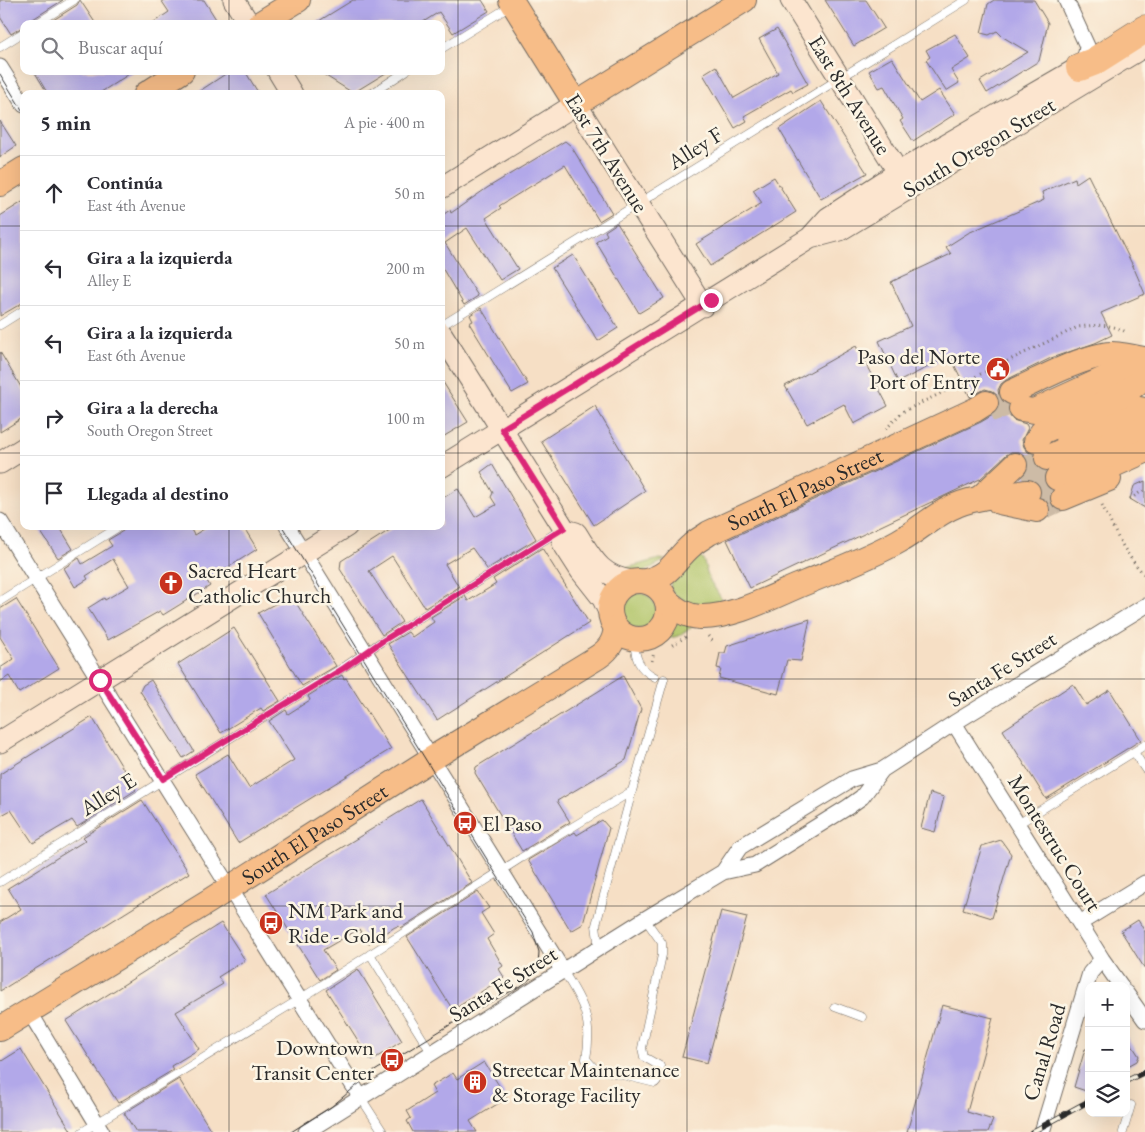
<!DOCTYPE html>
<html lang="es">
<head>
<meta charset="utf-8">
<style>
  body { margin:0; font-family:"EB Garamond",serif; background:#f7f7f7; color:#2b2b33 }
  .controls { position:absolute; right:15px; bottom:15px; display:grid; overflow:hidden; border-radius:10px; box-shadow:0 5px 20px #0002 }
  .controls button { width:45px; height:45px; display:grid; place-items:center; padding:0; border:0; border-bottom:1px solid #e1e1e2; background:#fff; color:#2b2b33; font:25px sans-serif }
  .stop { position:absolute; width:15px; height:15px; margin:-11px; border:4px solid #db2777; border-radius:50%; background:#fff }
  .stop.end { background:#db2777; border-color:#fff; box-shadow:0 1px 5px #0008 }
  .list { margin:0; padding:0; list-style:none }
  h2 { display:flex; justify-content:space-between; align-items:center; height:65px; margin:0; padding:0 20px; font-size:21px }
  h2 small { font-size:16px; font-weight:400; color:#7c7c81 }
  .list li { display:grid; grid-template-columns:32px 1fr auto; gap:15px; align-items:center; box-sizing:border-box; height:75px; padding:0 20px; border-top:1px solid #e1e1e2 }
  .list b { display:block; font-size:19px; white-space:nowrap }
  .list p { margin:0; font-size:16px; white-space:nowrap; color:#7c7c81 }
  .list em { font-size:16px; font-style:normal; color:#7c7c81 }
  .icon { flex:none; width:28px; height:28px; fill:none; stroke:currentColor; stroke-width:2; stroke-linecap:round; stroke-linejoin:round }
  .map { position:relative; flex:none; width:1145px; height:1132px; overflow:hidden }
  .search { position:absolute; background:#fff; box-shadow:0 5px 20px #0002; left:20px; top:20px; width:425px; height:55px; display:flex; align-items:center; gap:12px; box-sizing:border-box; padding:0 18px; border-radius:10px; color:#7c7c81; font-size:19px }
  .panel { position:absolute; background:#fff; box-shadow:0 5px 20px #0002; left:20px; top:90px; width:425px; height:440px; border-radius:10px }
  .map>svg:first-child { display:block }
  .green { fill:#b0c468; stroke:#6e784a }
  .building { fill:#b2a8e9 }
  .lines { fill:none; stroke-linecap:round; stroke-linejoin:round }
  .primary-tunnel { stroke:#cdbba6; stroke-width:24; stroke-dasharray:24 12; stroke-linecap:butt }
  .lane-casing { stroke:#726a61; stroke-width:9 }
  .street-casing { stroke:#726a61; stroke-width:17 }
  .secondary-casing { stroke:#726a61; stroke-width:23 }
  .primary-casing { stroke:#726a61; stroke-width:26 }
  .highway-casing { stroke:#726a61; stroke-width:29 }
  .path { stroke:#726a61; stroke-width:3; stroke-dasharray:1 4; stroke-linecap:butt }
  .lane { stroke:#fff; stroke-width:8 }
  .street { stroke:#fff; stroke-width:15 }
  .secondary { stroke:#fce5cf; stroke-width:21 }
  .primary { stroke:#f7bd88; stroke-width:24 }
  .highway { stroke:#f7bd88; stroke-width:28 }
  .tram { stroke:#2b2b2b; stroke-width:1 }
  .rail-casing { stroke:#2b2b2b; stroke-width:5.5 }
  .rail { stroke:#fcf5e5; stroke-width:4; stroke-dasharray:11; stroke-linecap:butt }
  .route { stroke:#db2777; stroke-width:6 }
  .grid { fill:none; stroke:#2b2b2b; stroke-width:1; stroke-opacity:0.55 }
  .labels { text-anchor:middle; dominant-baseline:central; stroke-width:5; stroke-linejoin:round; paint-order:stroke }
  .street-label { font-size:22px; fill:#2b2b2b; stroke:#fcf5e5 }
  .poi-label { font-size:22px; fill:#2b2b2b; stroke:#fcf5e5; text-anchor:start }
</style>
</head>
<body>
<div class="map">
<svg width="1145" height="1132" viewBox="0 0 1145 1132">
  <rect width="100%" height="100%" fill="#fcf5e5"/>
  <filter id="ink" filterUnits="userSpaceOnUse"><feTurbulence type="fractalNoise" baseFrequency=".02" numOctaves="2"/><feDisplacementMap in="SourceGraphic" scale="10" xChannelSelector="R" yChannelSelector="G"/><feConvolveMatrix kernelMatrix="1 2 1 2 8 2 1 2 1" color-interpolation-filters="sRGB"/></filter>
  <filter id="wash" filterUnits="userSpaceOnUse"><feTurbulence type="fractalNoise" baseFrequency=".0096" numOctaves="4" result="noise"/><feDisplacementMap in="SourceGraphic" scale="20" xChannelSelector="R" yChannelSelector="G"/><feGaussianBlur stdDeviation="1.12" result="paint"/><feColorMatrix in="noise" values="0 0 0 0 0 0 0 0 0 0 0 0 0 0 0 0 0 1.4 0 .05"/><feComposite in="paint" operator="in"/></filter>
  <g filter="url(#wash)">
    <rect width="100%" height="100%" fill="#f6dfc5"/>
    <path class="green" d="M696,555l4,1 3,3 6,20 12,19 -1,6 -15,6 -31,-15 -4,-8 2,-7z
      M660,559l5,1 -25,14 -18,-5z
      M620 611a18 18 0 1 1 36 0a18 18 0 1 1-36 0Z
      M683,621l10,5 -14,10 -15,3 -1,-1 10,-14z"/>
    <g id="blocks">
      <path class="building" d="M0,0h63l-30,19 -3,5h-6v2l-13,8 -11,-17z
        M80,0l16,24h-49l30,-19z
        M161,0h43l15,24h-68l18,-12z
        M353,0h129l7,11 -36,22 -14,-21 -19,12h-106z
        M825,0h41l18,28 -30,18z
        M994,0h40l14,23 -9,38 -52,32 -7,-12 48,-29 -25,-15 -6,-6 -8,4 -8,-2 7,-29z
        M777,29l31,55 -15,8 -2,-3 -47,27 3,5 -12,7 -32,-54 13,-8 18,32 44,-25 -19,-34z
        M955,34l15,24 -19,12 8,13 -13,8 -20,-31 4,-3 -4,-7z
        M892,58l28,44 19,-12 16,24 -42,27 -13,-20 3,-2 -19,-33 -5,2 -10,-17z
        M34,71h100l-36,23h-50z
        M230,71h15l14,23h-64z
        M318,71h71l-36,22z
        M821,101l46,72 -46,26 -42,-70z
        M0,121l16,25 -16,11z
        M565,141l6,5 41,67 -13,8 -34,-56 -66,41 2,2 -15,10 32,51 -18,11 -33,-52 -22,15 33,53 -14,9 -23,-39v-50l9,-6 1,3 36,-25z
        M1088,175l45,91 12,28 -44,19 11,22 -17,8 -44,15 -45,22 -5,4 -3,6 1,7 5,6 4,2v9l5,6 13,4 2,4 -6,12 2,7 4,5 6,2v9l5,6 6,3 -2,5 1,6 8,7 -3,7 3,8 -2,1 -4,-6 -5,-3 1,-7 -3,-7 -6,-4h-8l-1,-3 4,-7v-7l-3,-6 -6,-4h-8l-5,3 -26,24 -230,109 -23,-48 254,-118 12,-7 5,-6 2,-6 -2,-7 -6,-5 -7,-2 -15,8 -20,-41 -52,26 -19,-41 32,-15 -20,-44 60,-28 -5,-7 22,-14 76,-33 -2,-8 33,-14 1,5z
        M774,177l22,35 -86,54 -14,-22 66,-41 -9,-13z
        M24,201v101l-24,14v-100z
        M617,223l47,75 -25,15 -43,-71 11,-7 -2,-4z
        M573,255l45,73 -20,13 -46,-73z
        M481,308l47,76 -16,9 -43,-70 4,-2 -3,-6z
        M856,346l32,60 -34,18 -10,-20 -37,20 -22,-38z
        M0,352l24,40v25l-24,15z
        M441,379l27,43 -27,16z
        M595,406l50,85 -51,34 -53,-84z
        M492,464l44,75 -49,30 -15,-21 -27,16 14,23 -34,21 -33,-52 -23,15 33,51 -20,13 -42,-66 1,-8 55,-35h45v-27l17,-10 17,28 21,-12 -5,-8 2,-4 -12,-21z
        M1145,481v27l-15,-9 4,-13z
        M37,526h22l14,23 -15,9z
        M126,526h63l5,9 15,-9h34l14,23 -50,32 3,5 -47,29 -3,-4 -52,29 -20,-32 16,-10 1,2 24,-14 -16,-27 -27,17 2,3 -13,8 -11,-19 15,-10 3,6 30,-18 -4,-6 15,-9z
        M542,548l47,75 -152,97 -49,-76 20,-12 4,5 22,-15 -3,-5 34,-21 3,5 28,-17 -3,-5z
        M291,595l45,71 -34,20 -44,-73z
        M16,599l43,69 -40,25 -10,-17 -9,6v-14l14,-9 -14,-22v-28z
        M810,619l-9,42 -14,-1 -9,34 -59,-16 2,-9 -4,-1 3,-15h5l2,-7z
        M234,628l46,73 -17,10 -2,-3 -40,25 -43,-69z
        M342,675l2,4 2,-1 45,71 -153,94 -43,-69 33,-20 21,34 45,-28 -25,-39 17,-11 2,4 22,-14 -2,-4z
        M623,676l18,33 -15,51 -69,41 13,21 -48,29 -47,-78 1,-6z
        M151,680l43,71 -11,7 -43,-67 3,-6z
        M1073,684l13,21 24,-15 31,50 -95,59 -43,-69z
        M92,717l44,73 -59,37 -5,-7 -39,23 -22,-33 -11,6v-42z
        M930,793l14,4 -9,35 -14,-4z
        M421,799l51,84 -71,45 -2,-2 -4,1 -27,17 -9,-15 -36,21 13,20 -16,10 -54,-86z
        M142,800l47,73 -189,118v-69l21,-13 -13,-21 78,-48 -3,-3z
        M602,820l7,8 -26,96 -12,7 -43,-71 47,-28 2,3z
        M1001,840l10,14 -19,64 -29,-9 19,-63z
        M478,892l11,16 -8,5 13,21 -7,5 16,27 -4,3 5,8 -51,33 -46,-73z
        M721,911l26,6 -40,146 -25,-6z
        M1138,920l7,12v37l-24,-38z
        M221,923l24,37 -27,17 5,7 -47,28 23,37 -28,17 2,4 -55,33 -52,-82z
        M358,969l44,72 -31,20 -45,-71z
        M942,1005l51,13 -26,94 26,8 -5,12h-81z
        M1126,1036l13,20 -2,5 -11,6z
        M21,1049l51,83h-72v-70z
        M1085,1049h4v43l-15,-5z
        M484,1062l23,36 -37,23 7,11h-64l-6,-11 4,-3 -4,-7 28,-18 -4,-7 22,-13 4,6z
        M179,1079l33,53h-76l-12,-19z"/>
    </g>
  </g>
  <g filter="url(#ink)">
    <use href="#blocks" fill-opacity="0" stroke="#726a61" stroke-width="1"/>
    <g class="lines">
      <path class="primary-tunnel" d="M990,410l27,-9
        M1019,472l28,-14
        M1028,492l29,-14
        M1037,510l26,-12"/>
      <g class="lane-casing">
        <path id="lane" d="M36,24l38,-24
          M0,47l24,-15
          M441,49l71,-44
          M371,94l35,-23
          M0,325l24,-15
          M441,326l525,-326
          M0,601l120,-75
          M634,640c1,17 4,29 21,37
          M1134,752l11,17
          M1018,824l127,-79
          M0,882l344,-215 37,-25 178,-111
          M599,948l-3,-23 36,-134 32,-112
          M370,954l62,100
          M563,971c21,32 30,50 23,88l8,9 61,15 6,-7 -1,-10 -16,-9 -2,-9 20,-93v-12l-17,-24
          M835,1007l27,10
          M361,1098l22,34
          M82,1132l218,-133 221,-141 111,-67
          M1123,1132l8,-27"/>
      </g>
      <g class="street-casing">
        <path id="street" d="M1066,0l21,46 -1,7 -6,14
          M0,67l24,38
          M0,521l361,577
          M287,526l276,445
          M954,723l148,236 19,27
          M723,872l17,-25 112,-68 30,-9 72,-47 191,-117
          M1080,923l65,-40
          M1126,993l19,27
          M29,1011l73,121
          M306,1132l339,-213 78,-47 32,-7 93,-58 14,-10 20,-27
          M1042,1132l48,-159 12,-14"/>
      </g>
      <g class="secondary-casing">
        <path id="secondary" d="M234,0l15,24
          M791,0l114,183
          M278,71l14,23
          M441,188l135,-84 127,202
          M810,238l30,-8 305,-184
          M441,333l124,197 11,3c16,25 24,44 56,48
          M0,463l24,-15
          M441,467l369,-229 18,-20 71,-46 181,-105
          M565,530l-3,7 1,6 18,28 22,28 7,15
          M0,742l347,-216"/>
      </g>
      <g class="primary-casing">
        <g id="primary">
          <path d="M511,0l65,104 168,-104"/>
          <path d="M259,24l39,-24"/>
          <path d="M146,94l36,-23"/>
          <path d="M0,184l24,-15"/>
          <path d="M1012,392c27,-12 63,-32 91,-37 13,-3 28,2 42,4"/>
          <path d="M1021,409l13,2 72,-33 39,-10"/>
          <path d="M1068,437l66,-29 11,2"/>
          <path d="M1036,441l6,-9 82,-38 21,-17"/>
          <path d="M1077,456l68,-28"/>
          <path d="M1047,458l43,-20"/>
          <path d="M1087,477l58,-26"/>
          <path d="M1057,478l43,-19"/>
          <path d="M980,498l35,-33"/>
          <path d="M1063,498l46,-19"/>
          <path d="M999,502l38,8"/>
          <circle cx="639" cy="610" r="29"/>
          <path id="s1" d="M646,581c26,-6 28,-21 46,-36 5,-5 12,-8 17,-12l266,-123 11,-7"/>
          <path d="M667,601c10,9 19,15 33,16 34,1 75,-22 105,-34 31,-13 64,-25 94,-42 20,-11 37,-28 58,-36 22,-9 48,-10 71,-13"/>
          <path id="s2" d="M0,1029l209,-128 222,-142 162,-99c14,-8 21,-16 23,-32"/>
        </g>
      </g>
      <g class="highway-casing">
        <path id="highway" d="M1080,67l13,-5 52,-33"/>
      </g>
      <path class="path" d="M886,429l16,-17 176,-85c18,-2 32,-4 48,5
        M1130,499l15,-10
        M1102,505c12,25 23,50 43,70
        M708,636l6,7
        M672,645l17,-10
        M652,661l2,-9"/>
      <use href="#lane" class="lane"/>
      <use href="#street" class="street"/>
      <use href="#secondary" class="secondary"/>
      <use href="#primary" class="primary"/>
      <use href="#highway" class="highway"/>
      <path class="tram" d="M0,74l24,39
        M282,526l214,348 37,58 6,20 -1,14 -3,6 -4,6 -10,8 -55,29 -93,57 -42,35 -40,25"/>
      <g class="rail-casing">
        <path id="rail" d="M1126,1081l19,-9
          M1032,1132l57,-31"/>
      </g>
      <use href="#rail" class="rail"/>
    </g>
  </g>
  <g class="lines" filter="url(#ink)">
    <path class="route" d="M100,680l63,99 181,-111 37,-26 183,-114 -62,-99 209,-129"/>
  </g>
  <path class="grid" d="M229,0v24M458,0v1132M687,0v1132M916,0v1132M229,71v23M0,226h24M441,226h704M0,453h24M441,453h704M229,526v606M0,679h1145M0,906h1145"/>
  <defs>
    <g id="civic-disc" transform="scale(1.25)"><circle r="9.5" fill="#c8321e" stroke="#fcf5e5"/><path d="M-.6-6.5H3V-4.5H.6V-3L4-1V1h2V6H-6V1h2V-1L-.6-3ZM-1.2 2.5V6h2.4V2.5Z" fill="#fff"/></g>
    <g id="church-disc" transform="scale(1.25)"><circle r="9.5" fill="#c8321e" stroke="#fcf5e5"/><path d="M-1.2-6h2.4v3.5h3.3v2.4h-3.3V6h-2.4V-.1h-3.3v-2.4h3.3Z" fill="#fff"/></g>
    <g id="bus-disc" transform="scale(1.25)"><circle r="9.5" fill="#c8321e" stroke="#fcf5e5"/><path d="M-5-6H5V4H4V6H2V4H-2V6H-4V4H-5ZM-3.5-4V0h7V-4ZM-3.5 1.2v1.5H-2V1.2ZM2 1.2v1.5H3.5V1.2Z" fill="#fff"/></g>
    <g id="building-disc" transform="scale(1.25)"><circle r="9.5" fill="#c8321e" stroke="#fcf5e5"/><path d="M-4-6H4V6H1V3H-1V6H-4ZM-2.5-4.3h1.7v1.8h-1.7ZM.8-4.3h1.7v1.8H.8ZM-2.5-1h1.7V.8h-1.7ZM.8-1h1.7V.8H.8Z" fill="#fff"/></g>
  </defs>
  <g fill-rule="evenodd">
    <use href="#civic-disc" x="998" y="369"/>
    <use href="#church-disc" x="171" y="583"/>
    <use href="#bus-disc" x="465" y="823"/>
    <use href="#bus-disc" x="271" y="923"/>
    <use href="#bus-disc" x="392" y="1060"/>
    <use href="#building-disc" x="475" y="1082"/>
  </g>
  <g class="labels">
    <g class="street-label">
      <text transform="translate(850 95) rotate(58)">East 8th Avenue</text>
      <text transform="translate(979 147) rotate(-31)">South Oregon Street</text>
      <text transform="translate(695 148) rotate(-32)">Alley F</text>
      <text transform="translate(607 153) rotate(58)">East 7th Avenue</text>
      <text stroke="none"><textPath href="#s1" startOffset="186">South El Paso Street</textPath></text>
      <text transform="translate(1002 669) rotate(-32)">Santa Fe Street</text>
      <text transform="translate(108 794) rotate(-32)">Alley E</text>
      <text stroke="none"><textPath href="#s2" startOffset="370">South El Paso Street</textPath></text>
      <text transform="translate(1055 843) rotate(58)">Montestruc Court</text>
      <text transform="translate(503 984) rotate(-32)">Santa Fe Street</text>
      <text transform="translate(1044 1052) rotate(-73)">Canal Road</text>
    </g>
    <g class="poi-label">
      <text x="980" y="356" text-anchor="end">Paso del Norte<tspan x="980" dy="25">Port of Entry</tspan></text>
      <text x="188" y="570">Sacred Heart<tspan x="188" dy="25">Catholic Church</tspan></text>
      <text x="482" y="823">El Paso</text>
      <text x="288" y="910">NM Park and<tspan x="288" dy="25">Ride - Gold</tspan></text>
      <text x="374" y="1047" text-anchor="end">Downtown<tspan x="374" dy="25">Transit Center</tspan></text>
      <text x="492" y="1069">Streetcar Maintenance<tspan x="492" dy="25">&amp; Storage Facility</tspan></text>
    </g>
  </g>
</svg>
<div class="controls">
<button>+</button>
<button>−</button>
<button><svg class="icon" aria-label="layers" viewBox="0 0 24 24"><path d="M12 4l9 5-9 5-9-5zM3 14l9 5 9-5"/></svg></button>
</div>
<div class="stop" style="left:100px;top:680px"></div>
<div class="stop end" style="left:711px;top:300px"></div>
<div class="search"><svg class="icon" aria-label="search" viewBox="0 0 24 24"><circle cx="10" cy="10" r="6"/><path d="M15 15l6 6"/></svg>Buscar aquí</div>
<section class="panel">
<h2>5 min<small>A pie · 400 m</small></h2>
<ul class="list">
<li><svg class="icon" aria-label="ahead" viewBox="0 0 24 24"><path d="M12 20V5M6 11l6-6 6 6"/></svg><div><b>Continúa</b><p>East 4th Avenue</p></div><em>50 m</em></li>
<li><svg class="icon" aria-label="left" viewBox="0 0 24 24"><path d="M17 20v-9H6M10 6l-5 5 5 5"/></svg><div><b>Gira a la izquierda</b><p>Alley E</p></div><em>200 m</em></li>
<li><svg class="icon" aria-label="left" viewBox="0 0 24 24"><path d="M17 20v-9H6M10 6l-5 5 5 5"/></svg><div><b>Gira a la izquierda</b><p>East 6th Avenue</p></div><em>50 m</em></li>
<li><svg class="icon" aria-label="right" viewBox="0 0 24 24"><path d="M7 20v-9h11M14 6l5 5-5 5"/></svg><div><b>Gira a la derecha</b><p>South Oregon Street</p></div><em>100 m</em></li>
<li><svg class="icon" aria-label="arrive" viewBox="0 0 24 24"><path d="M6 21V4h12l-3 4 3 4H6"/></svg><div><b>Llegada al destino</b></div></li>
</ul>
</section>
</div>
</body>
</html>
